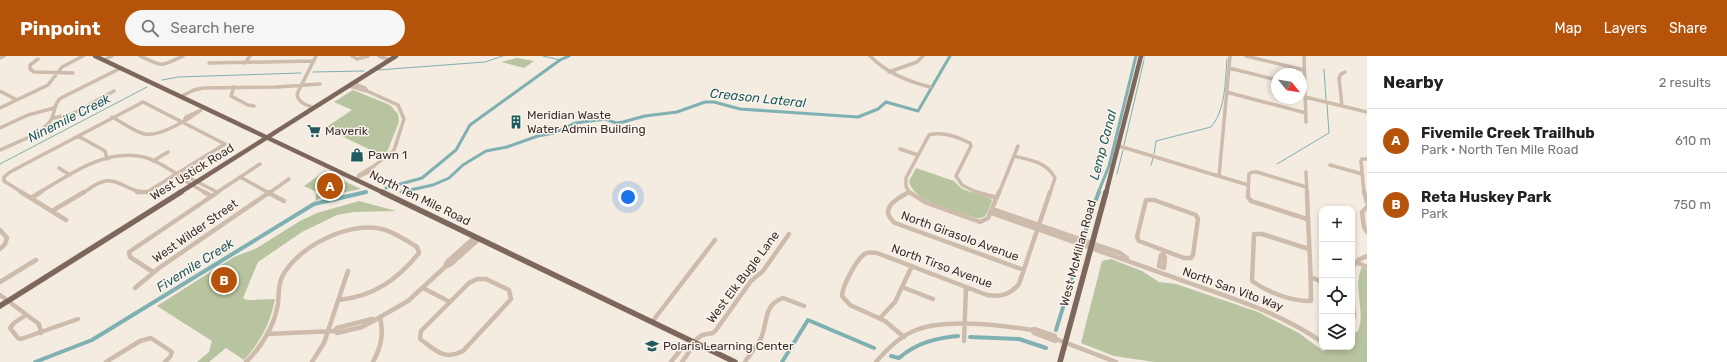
<!DOCTYPE html>
<html lang="en">
<head>
<meta charset="utf-8">
<style>
  body { margin:0; font-family:Rubik,sans-serif; background:#f6f6f6; color:#222 }
  .controls { position:absolute; right:12px; bottom:12px; display:grid; overflow:hidden; border-radius:8px; box-shadow:0 2px 6px #0003 }
  .controls button { width:36px; height:36px; display:grid; place-items:center; padding:0; border:0; border-bottom:1px solid #e0e0e0; background:#fff; color:#222; font:20px sans-serif }
  .compass { position:absolute; left:1271px; top:12px; width:36px; height:36px; border-radius:50%; background:#fff; box-shadow:0 2px 6px #0003; rotate:120deg }
  .you { position:absolute; left:628px; top:141px; width:14px; height:14px; margin:-10px; border:3px solid #fff; border-radius:50%; background:#1a73e8; box-shadow:0 0 0 6px #1a73e833 }
  .badge { display:grid; place-items:center; width:26px; height:26px; border-radius:50%; background:#b45309; color:#fff; font-size:13px; font-weight:700 }
  .pin { position:absolute; translate:-50% -50%; border:2px solid #fff; box-shadow:0 1px 4px #0006 }
  .list { margin:0; padding:0; list-style:none }
  h2 { display:flex; justify-content:space-between; align-items:center; height:52px; margin:0; padding:0 16px; font-size:17px }
  h2 small { font-size:13px; font-weight:400; color:#767676 }
  .list li { display:grid; grid-template-columns:26px 1fr auto; gap:12px; align-items:center; box-sizing:border-box; height:64px; padding:0 16px; border-top:1px solid #e0e0e0 }
  .list b { display:block; font-size:15px; white-space:nowrap }
  .list p { margin:0; font-size:13px; white-space:nowrap; color:#767676 }
  .list em { font-size:13px; font-style:normal; color:#767676 }
  .icon { flex:none; width:22px; height:22px; fill:none; stroke:currentColor; stroke-width:2; stroke-linecap:round; stroke-linejoin:round }
  .map { position:relative; flex:none; width:1367px; height:306px; overflow:hidden }
  header { display:flex; align-items:center; gap:24px; box-sizing:border-box; height:56px; padding:0 20px; background:#b45309; color:#fff }
  header strong { font-size:19px }
  nav { display:flex; gap:22px; margin-inline-start:auto; font-size:14px }
  .search { width:280px; height:36px; background:#f6f6f6; display:flex; align-items:center; gap:10px; box-sizing:border-box; padding:0 14px; border-radius:22px; color:#767676; font-size:15px }
  main { display:flex }
  aside { flex:1; background:#fff }
  .map>svg:first-child { display:block }
  .green { fill:#b8c4a0 }
  .lines { fill:none; stroke-linecap:round; stroke-linejoin:round }
  .stream { stroke:#7fb0b2; stroke-width:1 }
  .canal-far1 { stroke:#7fb0b2; stroke-width:3 }
  .canal { stroke:#7fb0b2; stroke-width:4 }
  .minor-far1 { stroke:#cdbbac; stroke-width:3.5 }
  .minor { stroke:#cdbbac; stroke-width:4.5 }
  .major-far1 { stroke:#7d675c; stroke-width:4.5 }
  .major { stroke:#7d675c; stroke-width:5.5 }
  .labels { text-anchor:middle; dominant-baseline:central; stroke-width:3; stroke-linejoin:round; paint-order:stroke }
  .poi-label { font-size:12px; fill:#3b302b; stroke:#fbf5ee; text-anchor:start }
  .street-label { font-size:12px; fill:#3b302b; stroke:#fbf5ee }
  .water-label { font-size:13px; font-style:italic; fill:#1f5a5e; stroke:#fbf5ee }
</style>
</head>
<body>
<header>
<strong>Pinpoint</strong>
<div class="search"><svg class="icon" aria-label="search" viewBox="0 0 24 24"><circle cx="10" cy="10" r="6"/><path d="M15 15l6 6"/></svg>Search here</div>
<nav><a>Map</a><a>Layers</a><a>Share</a></nav>
</header>
<main>
<div class="map">
<svg width="1367" height="306" viewBox="0 0 1367 306">
  <rect width="100%" height="100%" fill="#f4ebe1"/>
  <path class="green" d="M517,2l17,3 -10,7 -23,-6z
    M353,34l37,15 8,9 1,8 -12,30 -4,4 -58,-28 27,-18 -18,-8z
    M916,112l38,13 8,8 29,10 1,2c-4,9 -5,19 -16,17 -18,-7 -64,-16 -67,-37z
    M325,115l4,3 32,15 -36,7 -10,5 2,-9 -13,-6z
    M359,145l37,10 -42,1 -17,3 -35,17 -44,30 -15,36 4,2 28,-1c-5,25 -14,42 -31,61l-18,-12 -17,14h-12l12,-10 3,-11 -55,-35 77,-49 23,-9 43,-27 17,-8z
    M1111,203l31,12 17,11 17,2 82,28 41,21 24,18 9,-4h20v-12l6,-4c8,-20 -6,-44 4,-64l5,3v92h-213l-40,-6 -33,-13 21,-82z"/>
  <g class="lines">
    <path class="stream" d="M543,0l17,4
      M1144,0v2
      M1324,13l2,31
      M378,14l107,-8 18,-6
      M313,16l51,-1
      M162,24l16,-3 123,-4
      M1124,89l20,-85
      M1154,98l2,-13 55,-14c15,-18 14,-46 16,-68
      M0,108l147,-77
      M1277,108l52,-31 -2,-29
      M1151,109l2,-7
      M1117,118l6,-24"/>
    <path class="canal-far1" d="M386,132l36,-10 34,-28 14,-25 90,-65 9,-4
      M401,136l32,-7 16,-7 14,-13 23,-14 21,-4 31,-11 16,-3 21,-10 30,-4 11,4 7,-1 22,-6 32,-4 28,-10h9l26,7 118,8 20,-8 8,-7 32,9 32,-55
      M362,137l4,-1
      M1098,137l11,-27 27,-110"/>
    <path class="canal" d="M1084,182l7,-26 8,-20
      M1056,274l25,-81
      M970,281l49,2 27,9
      M891,300l8,2c17,-15 37,-20 59,-22
      M35,306l57,-22 222,-136 52,-12
      M782,306l26,-42 66,28"/>
    <path class="minor-far1" d="M140,0c23,11 20,11 43,0
      M352,0l5,3 11,-3
      M379,0l11,4
      M870,0c17,17 37,25 60,31
      M1246,0l58,14
      M1304,0l2,66
      M0,2l4,-2
      M38,3l-8,6v4l4,3 39,1
      M104,4l8,-4
      M209,7l105,-2
      M245,7l5,-7
      M1229,12l48,12
      M889,16l28,-10 6,-6
      M349,30l18,5 -2,-3 -12,-5
      M234,31l-3,9 17,9 6,1
      M0,35l17,9
      M367,35l31,14 6,14 -10,31 -20,16
      M1226,36l80,21
      M182,40l12,-6 9,-2 74,-1 43,-3
      M1305,41l62,15
      M1342,50l-3,-28 2,-4 4,-2
      M0,52l48,-23 14,-18 21,-11
      M314,52c-7,-3 -16,-5 -17,-14l19,-38
      M112,61c10,5 22,15 33,17 15,3 44,-15 56,-24l-15,7 -1,2
      M54,62l18,-4 42,-23
      M0,72l28,-13 26,-7
      M78,80l27,15 2,8
      M1119,90l129,39
      M900,93l18,6
      M0,94c16,-8 38,-14 49,-27 7,-8 3,-18 12,-25l60,-30
      M1014,100c16,4 33,6 41,22l-5,15
      M153,105l15,-9
      M1330,109l32,9
      M374,110l-7,7 -9,4 1,-2z
      M59,112l11,7
      M1306,116l1,21
      M1219,120l11,-120
      M240,121l29,16
      M909,136l2,1
      M23,137l-19,-12v-4l6,-5 133,-70 82,42 -78,48c-17,2 -29,-16 -45,-10 -7,2 -13,7 -19,11
      M39,137c31,-19 67,-45 105,-36 12,3 23,11 33,17
      M206,137l-29,-17v-2h5l35,18
      M216,137l44,-29
      M269,137l20,-14
      M907,137l2,-1 -3,-6v-8l23,-43c13,-4 29,2 41,8l1,3 -15,30 6,9 16,8
      M999,137l19,-47
      M1248,137l1,-19 3,-2h5l49,15
      M1364,137l-3,-32 1,-2h5"/>
    <path class="minor" d="M21,136l45,28
      M137,136h10
      M204,136l7,4
      M267,136l17,9
      M909,136l18,11 53,19 8,-4 11,-26
      M909,136c-13,7 -31,17 -14,31l129,47
      M975,136l22,6
      M1248,136v5l3,4 56,18
      M1307,136c1,37 4,72 4,109 -18,1 -44,-9 -59,-20l2,-47h8l47,15
      M1364,136l3,10
      M31,142l10,-6
      M1146,144h8l42,15 2,4 -5,36 -2,3h-7l-45,-17 -2,-4z
      M1367,151l-5,5 2,15 3,5
      M992,153l128,44 7,5
      M52,155l32,-19
      M991,157c66,23 132,46 198,70 46,16 93,31 133,59
      M0,174l7,8 -2,6 -5,5
      M475,181l-28,25 -2,5 6,-3 28,-25
      M1161,199l4,2 -1,11 -5,-2z
      M1163,199l1,-4
      M1356,206l11,5
      M1352,212l6,-8 9,-4
      M153,216l-23,-15 -1,-5 89,-60
      M1311,221l11,5
      M477,223h9l23,11 2,9 -48,52c-20,10 -27,-1 -43,-12l1,-8 48,-48z
      M0,226l36,-22
      M902,231l31,12
      M135,232l24,-20 111,-76
      M423,232l27,14
      M0,239l39,29 2,9
      M1352,243l2,16 -2,7
      M26,259l-12,8 -4,5 8,10 3,1 57,-20
      M880,262l15,-16 17,-36
      M372,263l3,1 -13,7 -25,6 -3,-2 3,-3z
      M375,264l33,-19 37,-34
      M652,266l63,-82
      M1034,273l21,7v5l-21,-8 -2,-3z
      M267,278l67,-3
      M904,281l-19,-16 -35,-16 -8,-9c0,-9 16,-41 25,-43 3,-1 7,0 10,0l110,42c13,2 23,0 32,-11l31,-92
      M1056,283l60,23
      M964,285l2,-54
      M693,286l9,-7 11,-2 3,-3 35,-49 12,-10 26,-37
      M1328,291l4,2
      M106,306l34,-21 11,-3 21,14 -2,5 -5,5
      M246,306c16,-16 28,-35 32,-58 1,-9 0,-19 4,-27 15,-30 66,-56 100,-48 12,3 24,11 35,18l2,6c-22,27 -45,43 -80,47
      M312,306l12,-19 24,-72
      M373,306c8,-15 11,-28 7,-45
      M671,306l11,-14 6,-3 1,7 -7,10
      M745,306c5,-8 12,-16 16,-24 7,-16 2,-33 22,-40l21,8
      M876,306c11,-13 24,-26 40,-32 31,-12 84,-5 116,0"/>
    <path class="major-far1" d="M95,0l289,137
      M179,137l217,-137
      M1106,137l35,-137"/>
    <path class="major" d="M382,136l353,170
      M0,250l181,-114
      M1060,306l46,-170"/>
  </g>
  <defs>
    <g id="building-bare" transform="scale(1.08)"><path d="M-4-6H4V6H1V3H-1V6H-4ZM-2.5-4.3h1.7v1.8h-1.7ZM.8-4.3h1.7v1.8H.8ZM-2.5-1h1.7V.8h-1.7ZM.8-1h1.7V.8H.8Z" fill="#1f5a5e" stroke="#fbf5ee" stroke-width="2.5" paint-order="stroke"/></g>
    <g id="supermarket-bare" transform="scale(1.08)"><path d="M-6-5.5h2.5l.6 2H6L4.5 2H-2.5L-4.4-4H-6ZM-1.5 3.2a1.3 1.3 0 1 0 .1 0ZM3 3.2a1.3 1.3 0 1 0 .1 0Z" fill="#1f5a5e" stroke="#fbf5ee" stroke-width="2.5" paint-order="stroke"/></g>
    <g id="shop-bare" transform="scale(1.08)"><path d="M-5-2.5h2.3a2.7 3.5 0 0 1 5.4 0H5L5.5 6h-11ZM-1.5-2.5h3a1.5 2.3 0 0 0-3 0Z" fill="#1f5a5e" stroke="#fbf5ee" stroke-width="2.5" paint-order="stroke"/></g>
    <g id="school-bare" transform="scale(1.08)"><path d="M0-5L7-2L0 1L-7-2ZM-4 1L0 2.5L4 1V4Q0 6-4 4Z" fill="#1f5a5e" stroke="#fbf5ee" stroke-width="2.5" paint-order="stroke"/></g>
  </defs>
  <g fill-rule="evenodd">
    <use href="#building-bare" x="516" y="66"/>
    <use href="#supermarket-bare" x="314" y="75"/>
    <use href="#shop-bare" x="357" y="99"/>
    <use href="#school-bare" x="652" y="290"/>
  </g>
  <g class="labels">
    <g class="poi-label">
      <text x="527" y="59">Meridian Waste<tspan x="527" dy="14">Water Admin Building</tspan></text>
      <text x="325" y="75">Maverik</text>
      <text x="368" y="99">Pawn 1</text>
      <text x="663" y="290">Polaris Learning Center</text>
    </g>
    <g class="street-label">
      <text transform="translate(192 116) rotate(-32)">West Ustick Road</text>
      <text transform="translate(420 142) rotate(26)">North Ten Mile Road</text>
      <text transform="translate(195 175) rotate(-35)">West Wilder Street</text>
      <text transform="translate(960 180) rotate(20)">North Girasolo Avenue</text>
      <text transform="translate(1078 197) rotate(-75)">West McMillan Road</text>
      <text transform="translate(942 210) rotate(20)">North Tirso Avenue</text>
      <text transform="translate(743 221) rotate(-53)">West Elk Bugle Lane</text>
      <text transform="translate(1233 233) rotate(20)">North San Vito Way</text>
    </g>
    <g class="water-label">
      <text transform="translate(758 42) rotate(6)">Creason Lateral</text>
      <text transform="translate(69 62) rotate(-27)">Ninemile Creek</text>
      <text transform="translate(1103 89) rotate(-75)">Lemp Canal</text>
      <text transform="translate(195 209) rotate(-32)">Fivemile Creek</text>
    </g>
  </g>
</svg>
<div class="controls">
<button>+</button>
<button>−</button>
<button><svg class="icon" aria-label="locate" viewBox="0 0 24 24"><circle cx="12" cy="12" r="6"/><path d="M12 2v4M12 18v4M2 12h4M18 12h4"/></svg></button>
<button><svg class="icon" aria-label="layers" viewBox="0 0 24 24"><path d="M12 4l9 5-9 5-9-5zM3 14l9 5 9-5"/></svg></button>
</div>
<svg class="compass" viewBox="-18 -18 36 36"><path d="M0-13l5 13h-10z" fill="#e53935"/><path d="M0 13l5-13h-10z" fill="#767676"/></svg>
<div class="you"></div>
<div class="pin badge" style="left:330px;top:130px">A</div>
<div class="pin badge" style="left:224px;top:224px">B</div>
</div>
<aside>
<h2>Nearby<small>2 results</small></h2>
<ul class="list">
<li><span class="badge">A</span><div><b>Fivemile Creek Trailhub</b><p>Park · North Ten Mile Road</p></div><em>610 m</em></li>
<li><span class="badge">B</span><div><b>Reta Huskey Park</b><p>Park</p></div><em>750 m</em></li>
</ul>
</aside>
</main>
</body>
</html>
